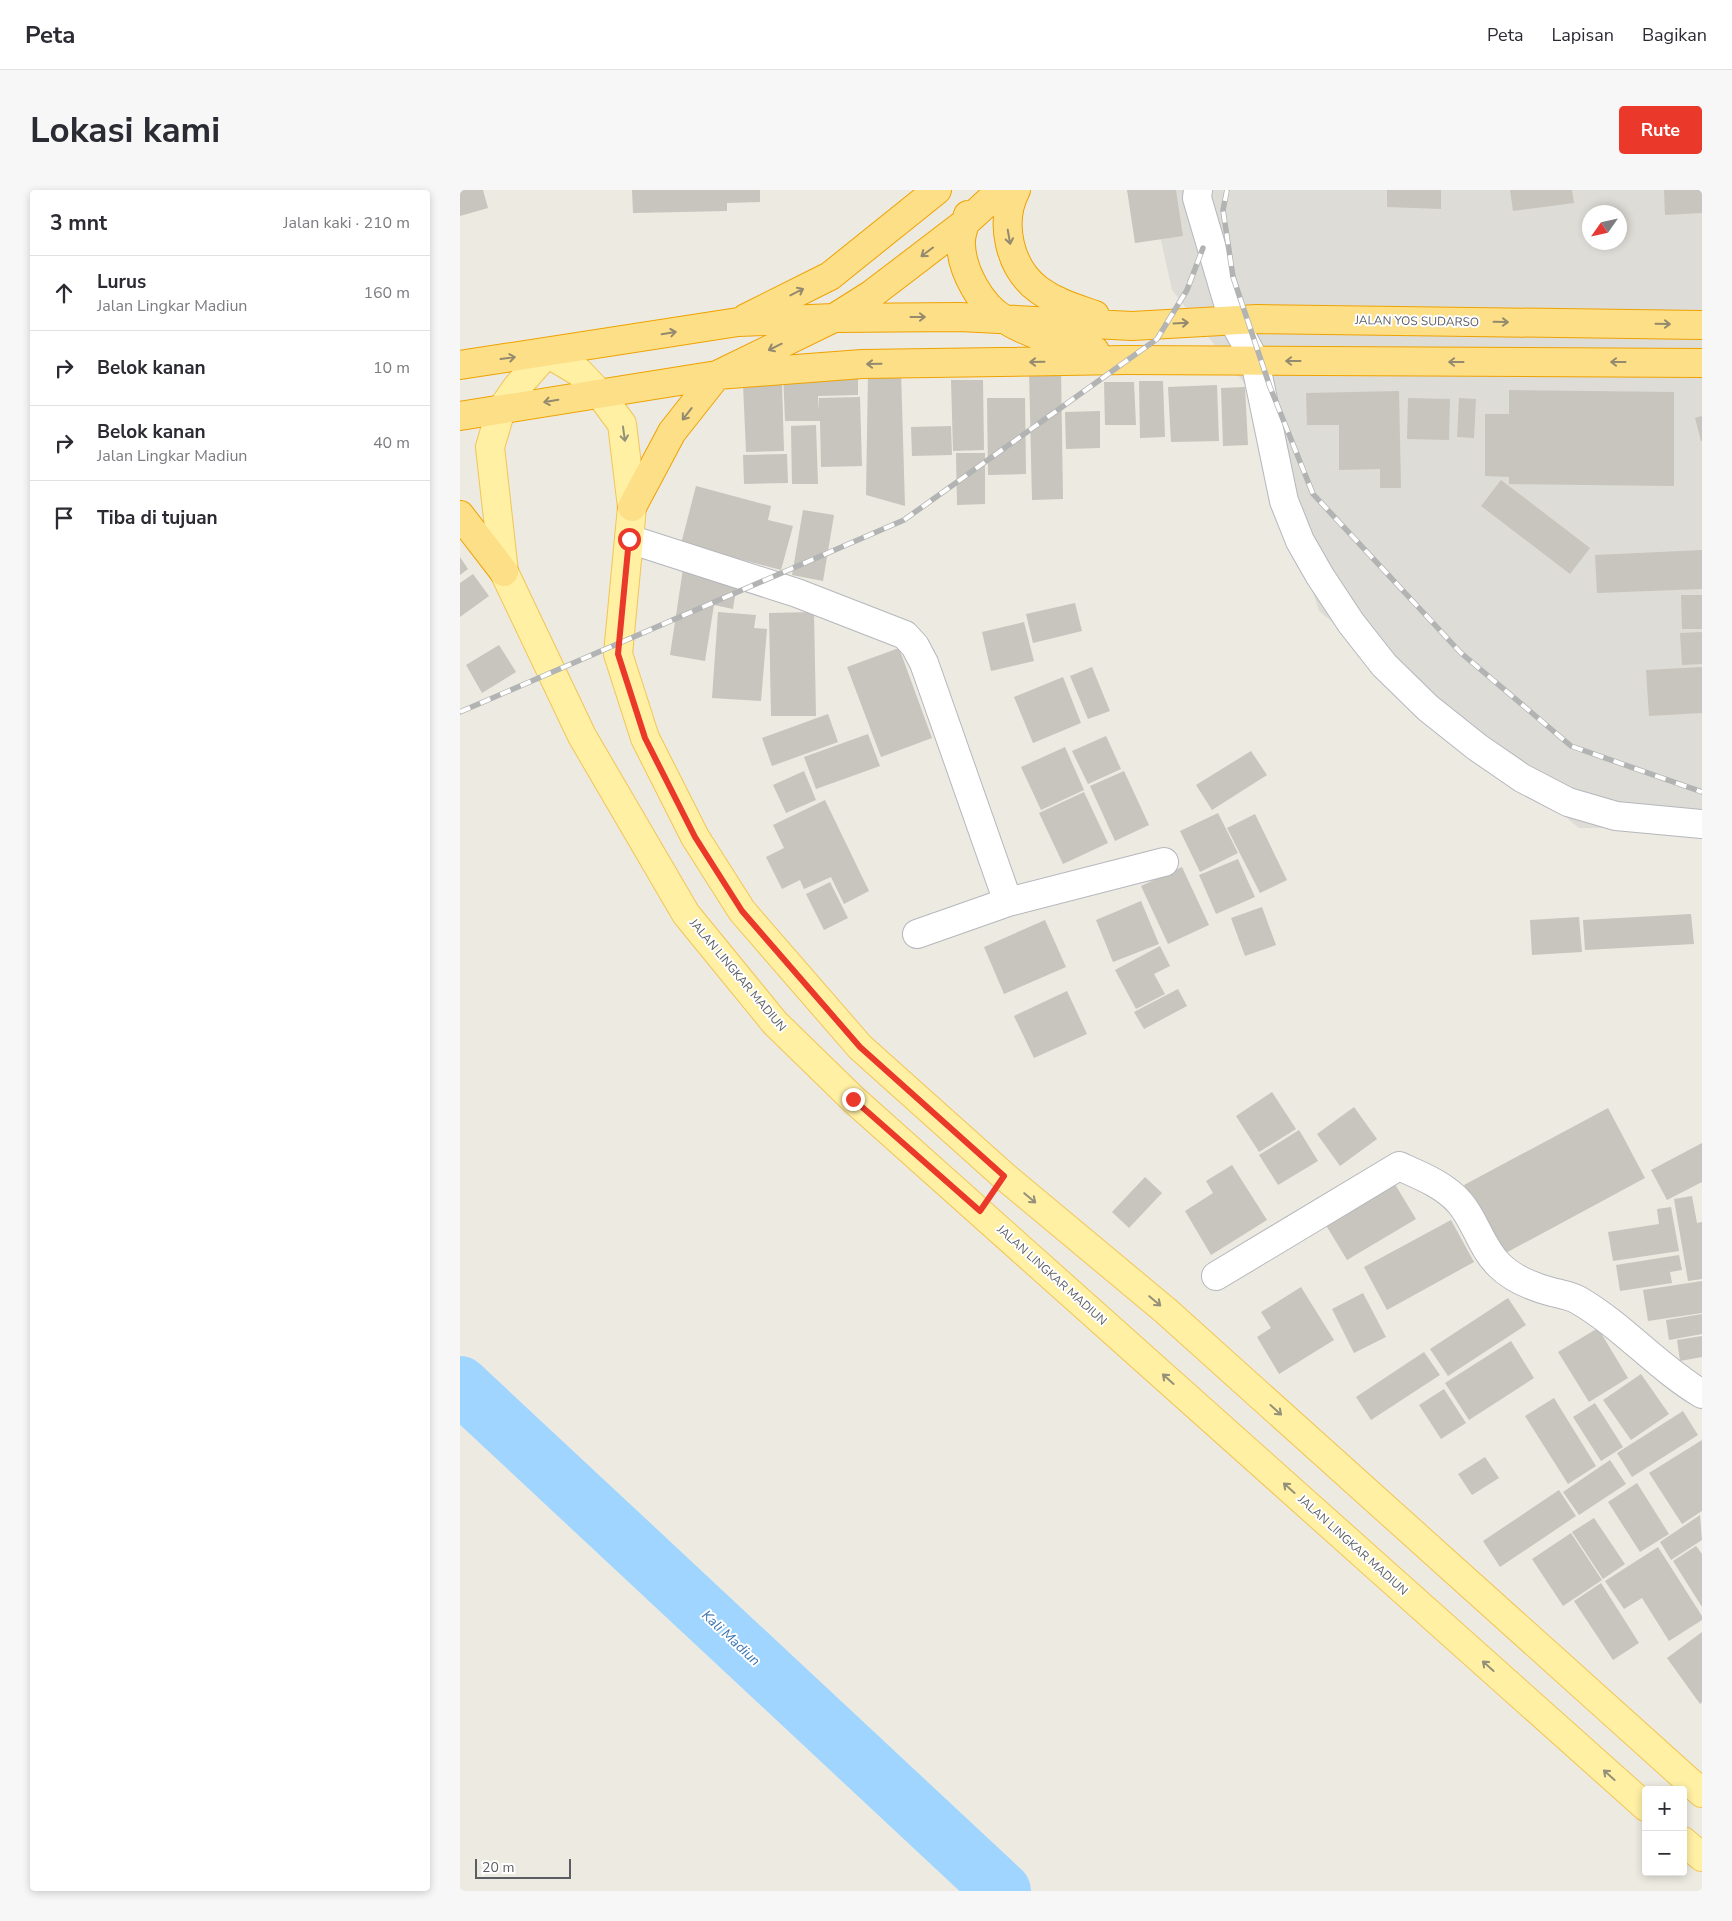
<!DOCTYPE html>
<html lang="id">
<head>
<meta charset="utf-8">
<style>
  body { margin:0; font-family:"Nunito Sans",sans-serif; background:#f7f7f7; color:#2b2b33 }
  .controls { position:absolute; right:15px; bottom:15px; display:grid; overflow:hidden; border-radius:5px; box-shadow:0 2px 8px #0003 }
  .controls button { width:45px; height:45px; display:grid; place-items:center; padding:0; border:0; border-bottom:1px solid #e1e1e2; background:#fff; color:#2b2b33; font:25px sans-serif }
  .compass { position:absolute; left:1122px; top:15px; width:45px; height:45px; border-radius:50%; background:#fff; box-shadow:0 2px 8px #0003; rotate:236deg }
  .scale { position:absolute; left:15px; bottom:12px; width:96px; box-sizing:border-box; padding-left:5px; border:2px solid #5a5d62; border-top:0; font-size:14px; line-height:18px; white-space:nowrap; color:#5a5d62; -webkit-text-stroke:4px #fff; paint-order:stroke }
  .stop { position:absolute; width:15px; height:15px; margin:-11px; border:4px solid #ea382a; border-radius:50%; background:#fff }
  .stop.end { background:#ea382a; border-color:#fff; box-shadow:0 1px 5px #0008 }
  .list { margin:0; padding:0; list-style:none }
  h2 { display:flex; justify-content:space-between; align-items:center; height:65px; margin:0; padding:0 20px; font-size:21px }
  h2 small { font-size:16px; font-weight:400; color:#7c7c81 }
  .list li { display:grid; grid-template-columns:32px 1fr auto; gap:15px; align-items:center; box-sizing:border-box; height:75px; padding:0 20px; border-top:1px solid #e1e1e2 }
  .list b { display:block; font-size:19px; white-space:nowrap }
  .list p { margin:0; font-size:16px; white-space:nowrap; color:#7c7c81 }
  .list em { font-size:16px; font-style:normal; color:#7c7c81 }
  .icon { flex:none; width:28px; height:28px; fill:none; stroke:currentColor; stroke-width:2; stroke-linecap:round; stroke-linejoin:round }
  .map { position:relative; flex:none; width:1242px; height:1701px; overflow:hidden; border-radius:5px }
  header { display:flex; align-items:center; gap:30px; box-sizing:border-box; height:70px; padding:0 25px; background:#fff; border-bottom:1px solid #e1e1e2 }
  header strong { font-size:24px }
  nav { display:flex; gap:28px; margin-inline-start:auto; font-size:18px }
  .intro { display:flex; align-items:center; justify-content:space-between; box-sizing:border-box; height:120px; padding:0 30px }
  h1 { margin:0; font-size:35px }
  .button { padding:12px 22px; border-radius:5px; background:#ea382a; color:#fff; font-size:18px; font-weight:700 }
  main { display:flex; gap:30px; padding:0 30px }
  aside { flex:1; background:#fff; border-radius:5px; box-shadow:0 2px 8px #0003 }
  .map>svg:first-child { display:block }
  .industrial { fill:#dedcd6; fill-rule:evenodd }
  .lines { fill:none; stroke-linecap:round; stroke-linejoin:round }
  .river { stroke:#9fd5ff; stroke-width:58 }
  .building { fill:#c8c4be }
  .minor-casing { stroke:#b4b7bc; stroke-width:30 }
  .major-casing { stroke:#f2c555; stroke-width:30 }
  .highway-casing { stroke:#eea200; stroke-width:30 }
  .minor { stroke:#fff; stroke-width:28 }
  .major { stroke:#fff0a4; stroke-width:28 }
  .highway { stroke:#fddf87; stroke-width:28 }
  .rail-casing { stroke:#b2b3b3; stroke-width:5.5 }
  .rail { stroke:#fff; stroke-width:4; stroke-dasharray:11; stroke-linecap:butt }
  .oneway { stroke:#938a6f }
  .oneway2 { stroke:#949079 }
  .route { stroke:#ea382a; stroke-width:6 }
  .labels { text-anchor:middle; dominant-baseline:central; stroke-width:4; stroke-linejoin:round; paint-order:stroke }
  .street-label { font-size:12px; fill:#5a5d62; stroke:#fff }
  .water-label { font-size:14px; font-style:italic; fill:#3c76b1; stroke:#fff }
</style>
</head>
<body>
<header>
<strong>Peta</strong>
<nav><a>Peta</a><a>Lapisan</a><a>Bagikan</a></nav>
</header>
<div class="intro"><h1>Lokasi kami</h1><a class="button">Rute</a></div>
<main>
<aside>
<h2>3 mnt<small>Jalan kaki · 210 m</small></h2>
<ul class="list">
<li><svg class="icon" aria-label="ahead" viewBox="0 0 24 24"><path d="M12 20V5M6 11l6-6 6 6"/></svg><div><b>Lurus</b><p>Jalan Lingkar Madiun</p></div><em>160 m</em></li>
<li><svg class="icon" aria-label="right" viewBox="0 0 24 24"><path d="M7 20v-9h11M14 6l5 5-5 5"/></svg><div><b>Belok kanan</b></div><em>10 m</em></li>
<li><svg class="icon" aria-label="right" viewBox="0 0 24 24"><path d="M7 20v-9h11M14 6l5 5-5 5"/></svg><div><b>Belok kanan</b><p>Jalan Lingkar Madiun</p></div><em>40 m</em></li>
<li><svg class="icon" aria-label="arrive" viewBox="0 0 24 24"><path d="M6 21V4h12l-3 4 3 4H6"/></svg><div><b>Tiba di tujuan</b></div></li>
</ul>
</aside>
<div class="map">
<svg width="1242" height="1701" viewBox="0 0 1242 1701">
  <rect width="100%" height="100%" fill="#edeae1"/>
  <path class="industrial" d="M690,0h552v638h-123l-260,-217 -71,-223 -76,-98zM1130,22h30v30h-30z"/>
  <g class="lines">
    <path class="river" d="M0,1195l542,506"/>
  </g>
  <path class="building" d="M0,0h23l5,18 -28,8z
    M172,0h128v12l-33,1v8l-94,2z
    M667,0h49l7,46 -48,7z
    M927,0h54v19l-54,-2z
    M1050,0h62l2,13 -61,8z
    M1204,0h38v23l-37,2z
    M569,179h32l2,130 -31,1z
    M398,180v25l-40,1 1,15v-13l41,-1 2,69 -41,1 -1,-46h-35l-2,-49z
    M441,181l4,135 -39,-11 2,-123z
    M491,190h32l1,70 -31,1z
    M679,191h24l2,56 -25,1z
    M644,192h30l2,43h-31z
    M283,194h39l2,67 -38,1z
    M757,195l2,56 -48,1 -3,-55z
    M785,197l3,58 -25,1 -2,-58z
    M1049,200l165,2v94l-165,-2v-7l-24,-1v-62h24z
    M939,201l2,97h-21v-19l-41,1v-45h-32l-1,-32z
    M527,208h38l1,76 -38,1z
    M948,208l42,1 -1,41 -42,-1z
    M999,208l17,1 -2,39 -17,-1z
    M640,221v37l-34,1 -1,-37z
    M1242,226v25h-1l-6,-23z
    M356,235l2,59h-26l-1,-58z
    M491,236l1,29 -40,1 -1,-29z
    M496,263h29v51l-28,1z
    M327,264l1,29 -44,1 -1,-29z
    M1041,290l89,68 -20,26 -89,-68z
    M236,296l75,20 -3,14 25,6 -12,44 -100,-26z
    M343,320l31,5 -11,66 -31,-6z
    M1242,360v39l-105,4 -2,-38z
    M0,367l8,12 -8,6z
    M223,379l55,9 -5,31 -19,-4 -9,56 -35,-6z
    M13,384l16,22 -29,21v-34z
    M1221,405h21v34h-20z
    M615,413l7,28 -49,12 -7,-29z
    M258,422l38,3 -2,13 13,1 -6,72 -49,-3z
    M354,422l2,104h-45l-2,-103z
    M564,432l10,39 -43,10 -9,-39z
    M1242,442v32l-20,1 -2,-32z
    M39,455l17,27 -34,21 -16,-28z
    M439,458l33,90 -51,19 -34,-90z
    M632,477l18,44 -22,8 -18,-43z
    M1242,477v46l-53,3 -3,-46z
    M603,487l18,46 -48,20 -19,-46z
    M368,524l10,28 -66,24 -10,-28z
    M408,544l12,32 -64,23 -12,-32z
    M646,546l15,33 -33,15 -16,-33z
    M605,557l19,43 -43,20 -20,-43z
    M791,561l16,24 -55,35 -16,-25z
    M344,581l12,29 -30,13 -13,-28z
    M664,581l25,54 -34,16 -25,-55z
    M624,602l24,51 -45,21 -24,-51z
    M365,610l44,91 -25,13 -13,-27 -27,12 -4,-9 -18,9 -16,-32 18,-9 -11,-23z
    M758,623l20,40 -38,19 -20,-41z
    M795,624l32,66 -27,13 -33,-65z
    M778,669l17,38 -39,17 -17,-39z
    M722,677l27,58 -41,19 -27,-58z
    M370,692l18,36 -24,12 -18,-36z
    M681,711l18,43 -46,18 -17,-42z
    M802,717l14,38 -31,11 -14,-38z
    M1231,724l3,30 -109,6 -2,-30z
    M1119,727l3,35 -50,3 -2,-35z
    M585,730l21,47 -62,27 -20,-47z
    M700,756l10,20 -16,8 11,20 -29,15 -21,-39z
    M718,799l9,17 -43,23 -10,-17z
    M607,801l20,43 -53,24 -20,-42z
    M812,902l24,37 -37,23 -23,-36z
    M894,917l23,32 -37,27 -23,-32z
    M1148,918l37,70 -143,77 -38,-70z
    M839,940l19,31 -40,24 -19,-30z
    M1242,953v39l-35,18 -16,-30z
    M772,975l35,55 -56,35 -26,-44 28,-18 -7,-12z
    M930,986l26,43 -69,41 -26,-43z
    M685,987l17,16 -33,35 -17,-16z
    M1232,1006l5,27 5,-1v57l-14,2 -14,-82z
    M1211,1017l8,44 -66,10 -5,-29 51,-8 -2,-15z
    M991,1030l23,42 -87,48 -23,-43z
    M1219,1065l3,15 -12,2 2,11 -52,8 -4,-26z
    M1242,1091v32l-54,8 -5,-31z
    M841,1097l33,53 -55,34 -22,-37 14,-9 -10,-16z
    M903,1103l23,44 -32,16 -22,-44z
    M1048,1108l18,27 -78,51 -18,-27z
    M1242,1124v20l-33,6 -3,-20z
    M1138,1138l30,50 -39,24 -31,-50z
    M1242,1146v21l-22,4 -3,-21z
    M1051,1151l23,37 -65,42 -24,-37z
    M964,1162l16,23 -69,45 -15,-23z
    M1181,1184l28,40 -38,26 -28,-40z
    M984,1199l22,34 -25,16 -22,-34z
    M1094,1208l42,68 -28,18 -43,-68z
    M1135,1213l28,44 -22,14 -28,-44z
    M1223,1221l15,24 -66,42 -15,-24z
    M1242,1250v71l-20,13 -33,-51z
    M1025,1267l14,21 -27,17 -14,-21z
    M1150,1270l16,24 -47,31 -16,-23z
    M1177,1293l32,51 -29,18 -32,-50z
    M1099,1300l17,26 -76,51 -17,-26z
    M1240,1325l2,25 -31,20 -11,-18z
    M1134,1328l31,46 -22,15 -31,-47z
    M1111,1343l31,47 -39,26 -31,-47z
    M1236,1356l6,8v53l-29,-46z
    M1198,1357l44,69v4l-33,21 -27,-43 -18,11 -19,-28z
    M1141,1393l38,60 -26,17 -39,-59z
    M1242,1442v70l-2,2 -33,-46z"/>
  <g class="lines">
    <g class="minor-casing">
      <path id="minor" d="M738,0l-1,8 36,122 22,41 29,140 16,40 20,35 31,47 33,42 44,43 49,39 45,31 46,24 48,14 86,8
        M169,349l168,54 108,42 10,11 9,17 84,239
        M457,744l91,-32 156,-40
        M756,1086l183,-110c20,9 46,19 61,37 16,19 21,44 39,62 14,14 34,22 53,27 8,2 19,4 26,8 45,26 79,67 124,94"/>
    </g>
    <g class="major-casing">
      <path id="major" d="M1186,1617l-793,-708 -78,-76 -89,-109 -104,-178 -78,-164 -14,-125 11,-37 16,-23 30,-34 32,19 20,21 23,31 10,83 -14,147 27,84 50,99 47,74 118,136 144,129 162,135 536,482
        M1223,1651l19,16"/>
    </g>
    <g class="highway-casing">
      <path id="highway" d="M556,0c-17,32 -7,78 23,100 18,13 36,18 56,25
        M508,25c-3,8 -8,20 -7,30 1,26 20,61 43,74 28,17 60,26 91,32
        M286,128l84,-42 107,-86
        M0,175l278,-43 96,-4 126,-1 172,9 125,-7 445,6
        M0,226l257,-41 145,-11 265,-4 575,3
        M172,317l40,-75 45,-57 117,-57 38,-24 93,-71 36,-33
        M0,325l44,57"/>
    </g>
    <use href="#minor" class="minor"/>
    <use href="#major" class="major"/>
    <use href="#highway" class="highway"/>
    <g class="rail-casing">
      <path id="rail" d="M767,0l-4,20 10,67 37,110 43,107 148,159 110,93 131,46
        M0,522l444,-192 253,-181 30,-49 16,-42"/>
    </g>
    <use href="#rail" class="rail"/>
  </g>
  <defs><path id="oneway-shaft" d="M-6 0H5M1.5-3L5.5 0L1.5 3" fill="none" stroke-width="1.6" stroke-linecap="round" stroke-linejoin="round" transform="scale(1.25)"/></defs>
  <g class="oneway">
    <use href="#oneway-shaft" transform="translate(549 47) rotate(80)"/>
    <use href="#oneway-shaft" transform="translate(467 62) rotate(143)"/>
    <use href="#oneway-shaft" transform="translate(337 102) rotate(-27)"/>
    <use href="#oneway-shaft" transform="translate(458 127)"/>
    <use href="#oneway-shaft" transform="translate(1041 132) rotate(1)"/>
    <use href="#oneway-shaft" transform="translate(721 133) rotate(-3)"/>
    <use href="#oneway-shaft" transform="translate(1203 134) rotate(1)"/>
    <use href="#oneway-shaft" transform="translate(209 143) rotate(-9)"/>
    <use href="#oneway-shaft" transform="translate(315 157) rotate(154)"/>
    <use href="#oneway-shaft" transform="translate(48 168) rotate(-8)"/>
    <use href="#oneway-shaft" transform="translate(833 171) rotate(-180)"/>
    <use href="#oneway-shaft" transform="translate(577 172) rotate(179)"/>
    <use href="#oneway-shaft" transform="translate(996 172) rotate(-180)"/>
    <use href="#oneway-shaft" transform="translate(1158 172) rotate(-180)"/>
    <use href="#oneway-shaft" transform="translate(414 174) rotate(179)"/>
    <use href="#oneway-shaft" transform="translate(91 211) rotate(170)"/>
    <use href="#oneway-shaft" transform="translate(227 224) rotate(128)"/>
  </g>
  <g class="oneway2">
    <use href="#oneway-shaft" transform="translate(164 244) rotate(82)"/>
    <use href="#oneway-shaft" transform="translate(570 1008) rotate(40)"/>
    <use href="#oneway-shaft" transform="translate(695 1111) rotate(40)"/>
    <use href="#oneway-shaft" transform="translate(708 1189) rotate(-138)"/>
    <use href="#oneway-shaft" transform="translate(816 1220) rotate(42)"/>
    <use href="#oneway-shaft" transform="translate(829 1298) rotate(-138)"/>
    <use href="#oneway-shaft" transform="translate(1028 1476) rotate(-138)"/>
    <use href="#oneway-shaft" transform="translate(1149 1585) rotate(-138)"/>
  </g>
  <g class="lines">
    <path class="route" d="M169,349l-11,115 27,84 50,99 47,74 118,136 144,129 -24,35 -127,-112"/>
  </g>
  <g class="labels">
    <g class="street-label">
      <text transform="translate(957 131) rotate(1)">JALAN YOS SUDARSO</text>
      <text transform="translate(278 785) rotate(50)">JALAN LINGKAR MADIUN</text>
      <text transform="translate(592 1085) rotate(42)">JALAN LINGKAR MADIUN</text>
      <text transform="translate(893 1355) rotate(42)">JALAN LINGKAR MADIUN</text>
    </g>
    <g class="water-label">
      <text transform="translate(271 1448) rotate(43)">Kali Madiun</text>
    </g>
  </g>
</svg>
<div class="controls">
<button>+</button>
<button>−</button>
</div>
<svg class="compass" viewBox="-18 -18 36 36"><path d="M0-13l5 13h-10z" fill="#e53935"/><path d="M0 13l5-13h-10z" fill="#7c7c81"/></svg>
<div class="scale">20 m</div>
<div class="stop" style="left:169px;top:349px"></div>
<div class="stop end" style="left:393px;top:909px"></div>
</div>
</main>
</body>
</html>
